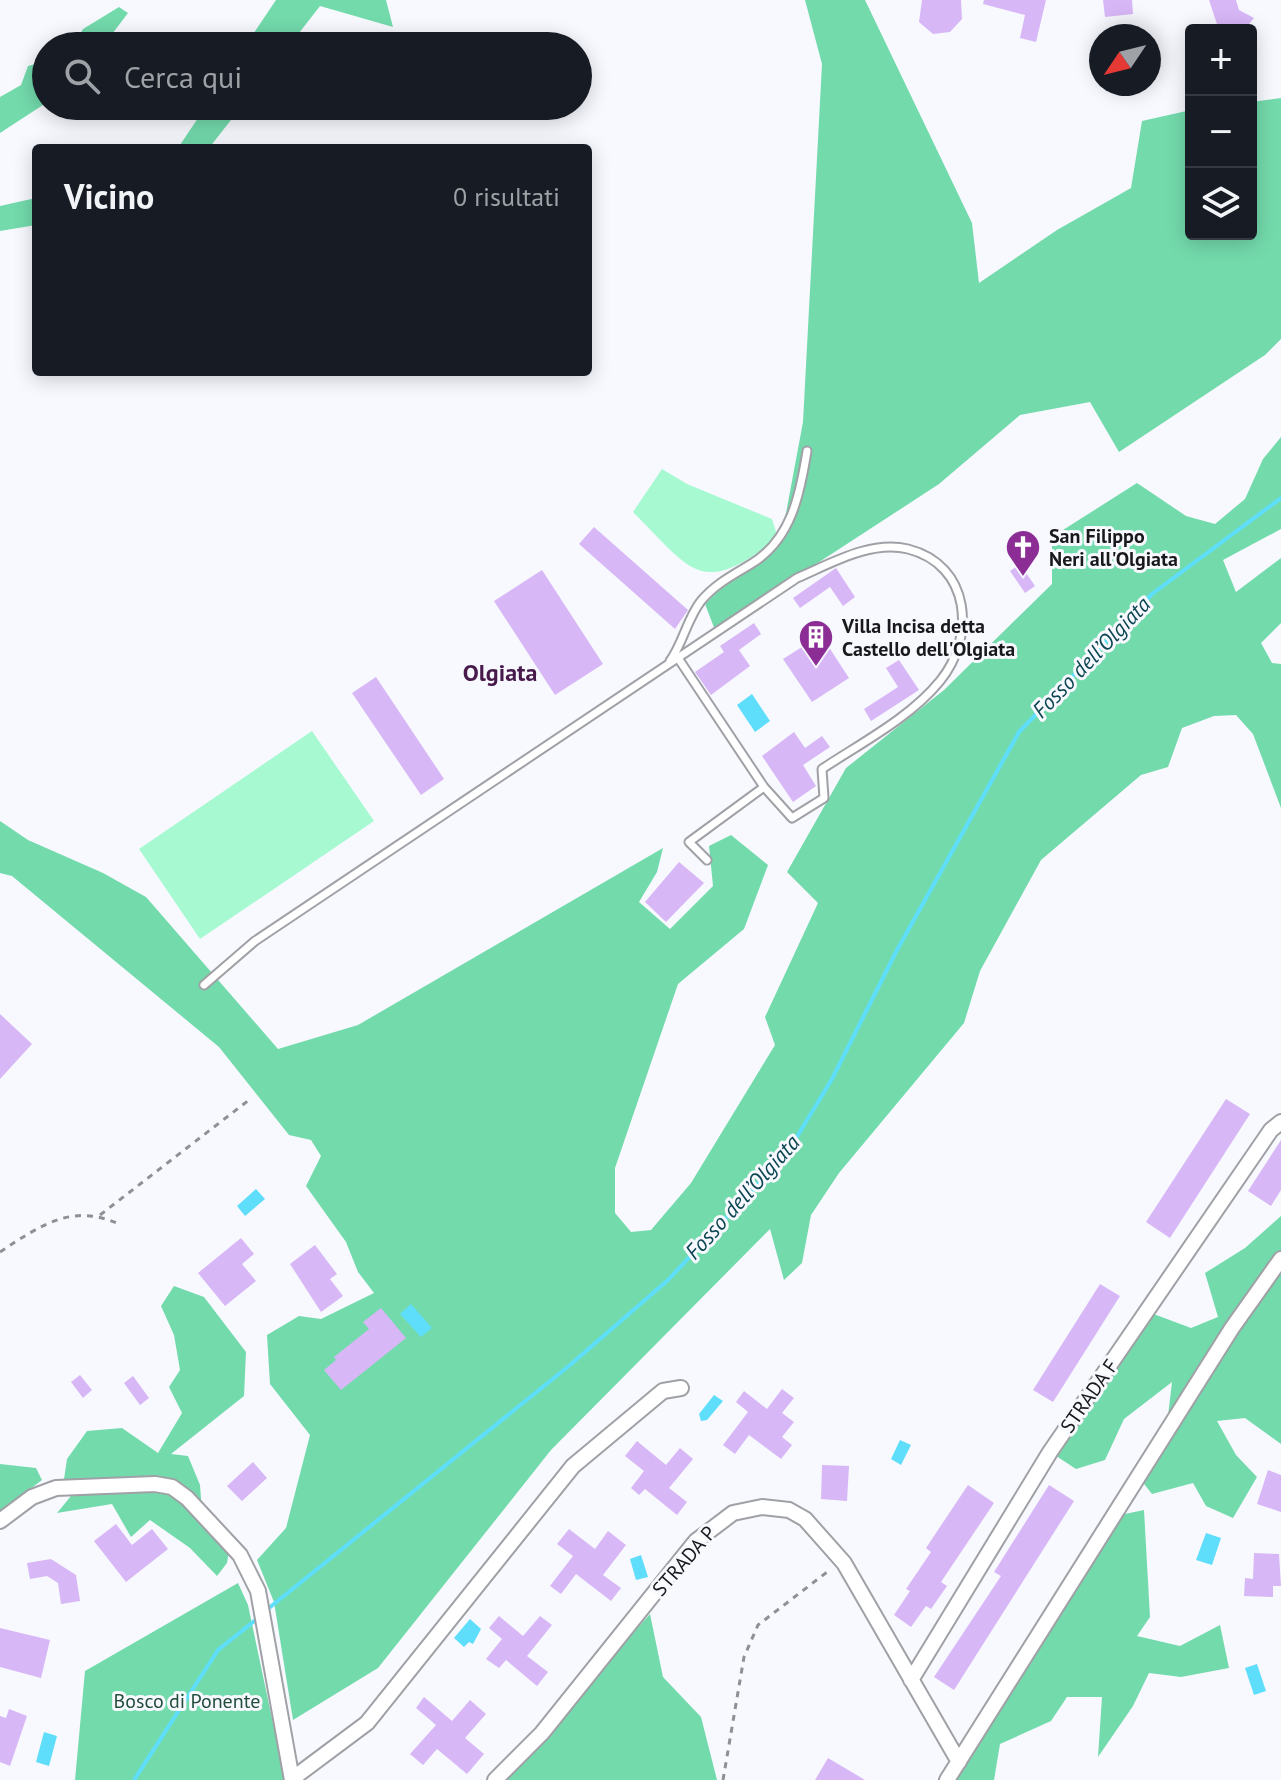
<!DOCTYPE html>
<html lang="it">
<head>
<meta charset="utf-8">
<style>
  body { margin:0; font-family:"PT Sans",sans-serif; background:#242831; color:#f1f3f6 }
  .controls { position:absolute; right:24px; top:24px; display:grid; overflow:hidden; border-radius:8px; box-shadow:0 4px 20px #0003 }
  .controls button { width:72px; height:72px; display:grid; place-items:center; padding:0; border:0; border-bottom:2px solid #363941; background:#171b24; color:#f1f3f6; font:40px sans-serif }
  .compass { position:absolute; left:1089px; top:24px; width:72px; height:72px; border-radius:50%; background:#171b24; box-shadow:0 4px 20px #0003; rotate:235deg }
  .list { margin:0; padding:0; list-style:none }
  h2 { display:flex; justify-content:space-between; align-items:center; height:104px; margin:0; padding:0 32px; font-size:34px }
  h2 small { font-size:26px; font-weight:400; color:#9ea1a6 }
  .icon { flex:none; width:44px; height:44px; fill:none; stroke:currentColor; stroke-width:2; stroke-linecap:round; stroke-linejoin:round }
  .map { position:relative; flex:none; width:1281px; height:1780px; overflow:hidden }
  .search { position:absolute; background:#171b24; box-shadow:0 4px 20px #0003; left:32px; top:32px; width:560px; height:88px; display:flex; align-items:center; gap:20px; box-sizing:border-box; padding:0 28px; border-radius:44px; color:#9ea1a6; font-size:30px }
  .panel { position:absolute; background:#171b24; box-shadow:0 4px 20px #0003; left:32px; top:144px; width:560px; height:232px; border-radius:8px }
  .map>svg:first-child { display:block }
  .green { fill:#a7f9d2 }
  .forest { fill:#73daac }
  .water { fill:#5fdefb }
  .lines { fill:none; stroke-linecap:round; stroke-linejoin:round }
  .stream { stroke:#5fdefb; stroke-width:4 }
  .building { fill:#d8b7f7 }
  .service-casing { stroke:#9fa1a6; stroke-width:11 }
  .minor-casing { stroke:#9fa1a6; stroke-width:18 }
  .path { stroke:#8f9094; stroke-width:3; stroke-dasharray:6 6; stroke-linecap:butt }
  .service { stroke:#fff; stroke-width:7 }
  .minor { stroke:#fff; stroke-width:14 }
  .labels { text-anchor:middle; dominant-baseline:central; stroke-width:6; stroke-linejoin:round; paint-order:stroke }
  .poi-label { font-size:20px; font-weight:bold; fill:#19191b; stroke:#f7f9fe; text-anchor:start }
  .street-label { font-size:20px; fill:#19191b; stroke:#f7f9fe }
  .park-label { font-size:20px; fill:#214d3a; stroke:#f7f9fe }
  .water-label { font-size:22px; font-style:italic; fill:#0c4652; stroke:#f7f9fe }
  .quarter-label { font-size:24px; font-weight:bold; fill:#481a4c; stroke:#f7f9fe }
</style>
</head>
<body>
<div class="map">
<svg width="1281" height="1780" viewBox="0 0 1281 1780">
  <rect width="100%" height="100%" fill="#f7f9fe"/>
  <path class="green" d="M662,469l25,15 85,35 6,19c-78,60 -85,34 -145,-26z
    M312,731l62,90 -174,118 -61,-90z"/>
  <path class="forest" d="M276,0h110l7,27 -73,-21 -31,40h-44z
    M805,0h60l107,223 7,60 78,-53 74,-42 11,-67 49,-11v124h60v-132l30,-4v241l-16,16 -146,97 -29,-50 -70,13 -81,69 -224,146 -10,-26 25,-25 35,-19 18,-25 -5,-5 6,-6 19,-102 19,-358z
    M119,7l9,6 -25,33h-30l10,-17z
    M46,61v42l-46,30v-36l21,-12 7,-19z
    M206,106h36l-33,42h-31z
    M36,198v27l-36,6v-25z
    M1281,437v92l-58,31 13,32 45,-34v65l-20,20 11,20 9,1v144l-28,-74 -17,-19 -22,1 -32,12 -14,39 -27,8 -100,85 -61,111 -16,52 -125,150 -28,42 -9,48 -18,17 -14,-51 -219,221 -173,218 -85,52 -19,-118 -17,-42 29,-32 24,-93 -40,-51 -3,-49 32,-19 22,3 53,-26 -16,-21 -12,-30 -40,-56 15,-30 -10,-16 -22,-5 -70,-88 -207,-171 -12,-3v-52l28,19 75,33 43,24 132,152 80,-24 305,-177 -6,24 -18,30 31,27 43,-43 -4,-40 22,-11 37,30 -24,64 -66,55 -63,184v45l16,19 20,-2 40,-47 84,-138 -10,-28 53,-114 -31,-31 59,-104 98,-78 108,-106v-47l85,-54 49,33 29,8 30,-25 18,-40z
    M1281,1216v228l-36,-26 -28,3 19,34 21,22 -24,41 -27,-12 -13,-23 -41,11 -11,-14 25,-47 6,-51 -48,37 -19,41 -29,9 -26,-17 101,-139 40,15 27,-11 -13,-44 40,-25z
    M174,1286l30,11 42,55 -2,44 -73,58 17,2 12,29 3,41 28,13 -4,24 -10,13 -27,-28 -40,-28 -19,17 -19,-33 -55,9 28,-34h-21l3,-20 20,-28 35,-3 36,25 24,-40 -13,-26 11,-17 -6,-35 -13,-29z
    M0,1464l36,4 6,12 -42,32z
    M1144,1510l6,107 -13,19 43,10 40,-21 9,43 -48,9 -32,-4 -16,33 -35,51 4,-60h-35l-16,24 -51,23 -6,36h-40l166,-265z
    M238,1583l10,22 37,175h-210l10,-109z
    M650,1614l13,63 38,40 16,63h-217z"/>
  <path class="water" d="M752,694l18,27 -15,11 -18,-27z
    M256,1189l9,10 -20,17 -8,-10z
    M411,1304l21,24 -11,9 -21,-23z
    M714,1395l9,6 -16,19 -6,1 -2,-7z
    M900,1440l11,5 -10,20 -10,-6z
    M1206,1533l15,5 -9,27 -16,-5z
    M641,1555l7,22 -12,3 -6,-21z
    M470,1619l11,10 -8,15 -4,-2 -5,5 -10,-9z
    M1257,1664l9,27 -12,4 -9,-27z
    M44,1732l13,4 -8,30 -13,-4z"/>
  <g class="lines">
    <path class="stream" d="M264,1612l306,-247 98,-85 119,-127 45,-74 65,-129 122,-218 133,-138 129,-96
      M134,1780l84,-130 40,-32"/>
  </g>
  <path class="building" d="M922,0h39l1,19 -12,13 -17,2 -14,-12z
    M984,0h62l-10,42 -16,-4 5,-23 -42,-11z
    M1103,0h29l1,14 -28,3z
    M1209,0h27l3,10 15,8 -10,12h-25z
    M594,527l94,83 -13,19 -96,-85z
    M1020,564l15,22 -10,7 -15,-22z
    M836,568l19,29 -12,9 -13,-19 -30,21 -7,-10z
    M542,570l61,94 -48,31 -61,-94z
    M754,623l7,11 -22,16 11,16 -39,29 -16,-23 29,-20 -4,-6z
    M821,635l28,43 -37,24 -29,-43z
    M899,660l20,30 -48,31 -7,-12 34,-22 -12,-19z
    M376,677l68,102 -23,16 -69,-102z
    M794,732l11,16 17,-12 8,11 -27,18 13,21 -23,16 -31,-46z
    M679,862l25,21 -38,39 -21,-20z
    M0,1014l32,30 -32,35z
    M1226,1099l24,15 -80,124 -24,-16z
    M1281,1140v50l-10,16 -23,-15z
    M241,1238l13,16 -12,10 14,17 -31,25 -27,-33z
    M315,1245l22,29 -7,5 13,17 -22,16 -31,-48z
    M1100,1284l20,12 -67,106 -20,-12z
    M381,1308l25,30 -65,52 -17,-20 12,-10 -2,-3 35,-28 -6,-7z
    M80,1375l12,15 -9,8 -12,-16z
    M133,1376l16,22 -9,7 -16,-22z
    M782,1389l12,9 -12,15 12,9 -12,15 10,8 -11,14 -32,-24 -14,19 -12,-9 25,-33 -12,-10 8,-11 23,18z
    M637,1441l29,24 14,-17 13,11 -24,29 18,14 -10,13 -32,-26 -6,6 -8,-7 13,-17 -19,-15z
    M253,1462l14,16 -25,23 -15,-15z
    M822,1465l27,1 -2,35 -26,-2z
    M1268,1470l13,5v37l-24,-8z
    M968,1485l26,18 -53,79 6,4 -16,23 -5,-3 -15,21 -17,-12 16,-24 -4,-2 25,-37 -5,-4z
    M1049,1485l25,16 -120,189 -20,-13 67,-101 -7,-4z
    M116,1524l16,21 20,-16 16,20 -42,33 -32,-41z
    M569,1529l26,20 13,-18 18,14 -23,30 18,13 -10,13 -35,-27 -15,20 -11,-8 23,-30 -16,-12z
    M1254,1553l25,1 2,32h-8v11l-29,-1 1,-18 8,1z
    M51,1559l25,16 4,26 -19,3 -3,-21 -11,-7 -17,3 -3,-16z
    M499,1616l24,20 17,-20 12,9 -25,31 21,16 -11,14 -31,-26 -7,8 -13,-9 16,-20 -13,-11z
    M0,1628l50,12 -9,38 -41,-11z
    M424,1697l28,24 18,-21 16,14 -21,24 19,16 -17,20 -30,-25 -14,16 -13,-11 26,-29 -20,-17z
    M9,1709l18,7 -17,50 -10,-4v-46l6,2z
    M828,1758l37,22h-50z"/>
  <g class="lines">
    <g class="service-casing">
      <path id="service" d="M670,661c13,-18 17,-42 31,-60 14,-17 32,-26 50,-37 40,-24 49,-69 56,-113
        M707,860l-18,-18 75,-55
        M204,985l51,-44 542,-363c33,-14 73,-38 111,-29 63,16 68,88 32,132 -30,37 -79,62 -118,88l2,29 -32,20 -28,-31 -86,-129"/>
    </g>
    <g class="minor-casing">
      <path id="minor" d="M0,1521l32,-24 24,-9 99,-4 17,3 15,11 53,57 18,36 34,189
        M911,1680l139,-228 221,-322 10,-8
        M292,1779l75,-56 206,-257 90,-75 18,-3
        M495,1780l47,-47 154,-192 37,-28 29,-6 27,3 16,9 39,44 115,199
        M947,1780l285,-452 49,-69"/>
    </g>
    <path class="path" d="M100,1215l149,-115
      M0,1252c41,-27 73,-50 121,-27
      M723,1780l21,-123 14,-32 73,-56"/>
    <use href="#service" class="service"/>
    <use href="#minor" class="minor"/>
  </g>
  <defs>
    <g id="church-pin" transform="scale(1.8)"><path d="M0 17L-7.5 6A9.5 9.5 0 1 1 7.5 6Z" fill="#8c2d96" stroke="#f7f9fe"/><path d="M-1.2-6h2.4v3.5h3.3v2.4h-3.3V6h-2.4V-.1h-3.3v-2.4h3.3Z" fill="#fff"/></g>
    <g id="building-pin" transform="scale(1.8)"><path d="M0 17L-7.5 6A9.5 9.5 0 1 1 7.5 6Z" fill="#8c2d96" stroke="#f7f9fe"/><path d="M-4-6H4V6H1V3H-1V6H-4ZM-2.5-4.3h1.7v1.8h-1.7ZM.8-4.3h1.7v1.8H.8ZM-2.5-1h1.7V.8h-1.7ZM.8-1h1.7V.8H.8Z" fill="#fff"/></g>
  </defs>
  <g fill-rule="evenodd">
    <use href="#church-pin" x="1023" y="547"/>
    <use href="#building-pin" x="816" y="637"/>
  </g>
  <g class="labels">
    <g class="poi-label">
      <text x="1049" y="536">San Filippo<tspan x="1049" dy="23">Neri all'Olgiata</tspan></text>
      <text x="842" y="626">Villa Incisa detta<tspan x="842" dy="23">Castello dell'Olgiata</tspan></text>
    </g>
    <g class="street-label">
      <text transform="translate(1089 1396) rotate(-55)">STRADA F</text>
      <text transform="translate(684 1561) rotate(-49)">STRADA P</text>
    </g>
    <g class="park-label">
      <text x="187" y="1701">Bosco di Ponente</text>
    </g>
    <g class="water-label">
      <text transform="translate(1091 657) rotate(-46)">Fosso dell’Olgiata</text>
      <text transform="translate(742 1197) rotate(-48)">Fosso dell’Olgiata</text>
    </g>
    <g class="quarter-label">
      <text x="500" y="672">Olgiata</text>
    </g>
  </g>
</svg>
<div class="controls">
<button>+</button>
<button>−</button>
<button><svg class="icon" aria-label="layers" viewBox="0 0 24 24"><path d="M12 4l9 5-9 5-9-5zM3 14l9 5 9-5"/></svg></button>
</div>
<svg class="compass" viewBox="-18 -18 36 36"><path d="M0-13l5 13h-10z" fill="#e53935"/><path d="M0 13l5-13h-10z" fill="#9ea1a6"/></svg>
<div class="search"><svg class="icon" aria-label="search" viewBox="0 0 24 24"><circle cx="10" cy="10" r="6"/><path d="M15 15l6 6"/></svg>Cerca qui</div>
<section class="panel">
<h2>Vicino<small>0 risultati</small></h2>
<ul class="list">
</ul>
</section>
</div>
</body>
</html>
